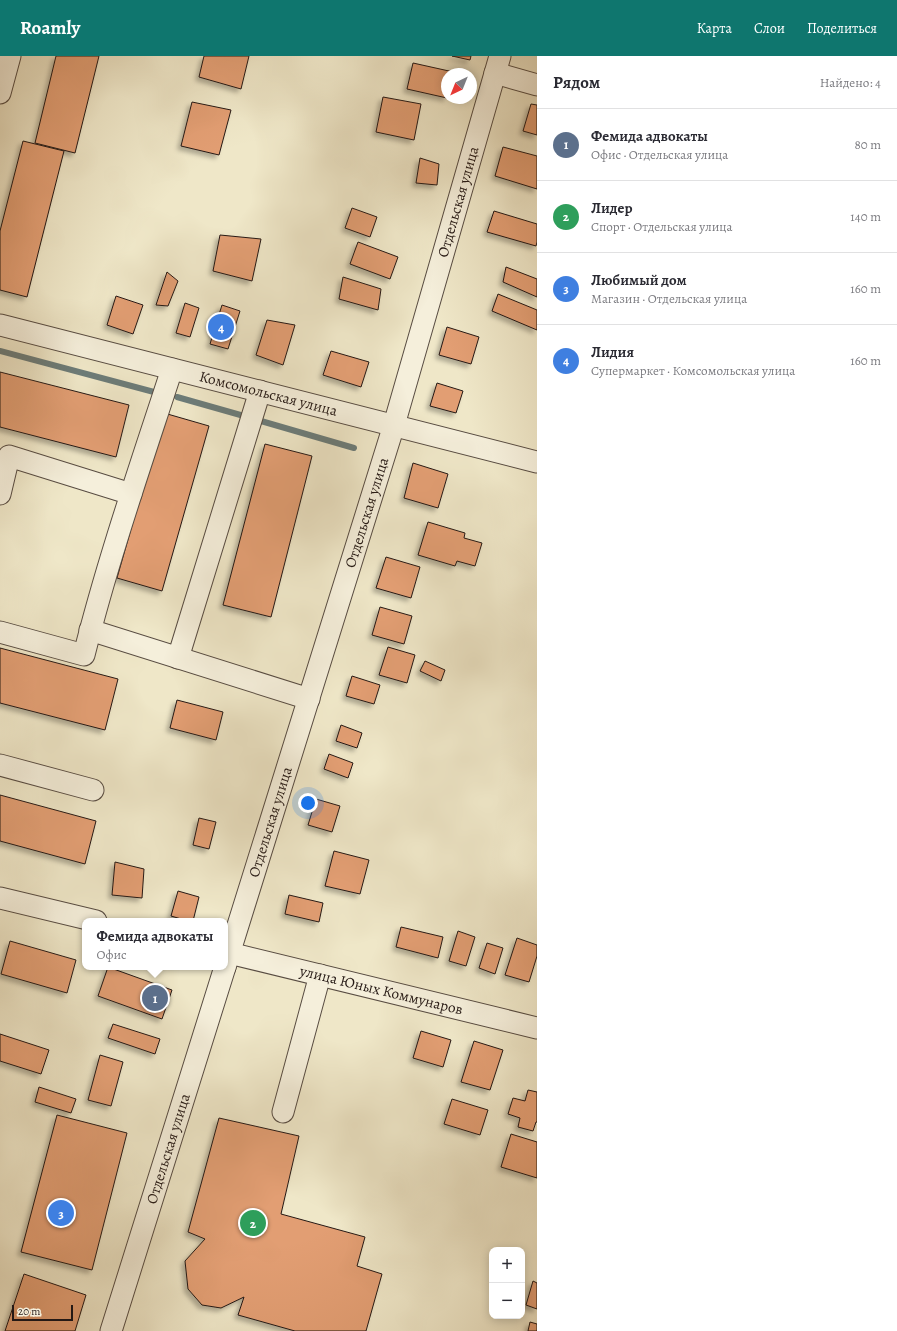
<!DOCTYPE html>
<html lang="ru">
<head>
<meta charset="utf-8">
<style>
  body { margin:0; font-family:Alegreya,serif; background:#f7f7f7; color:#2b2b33 }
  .controls { position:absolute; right:12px; bottom:12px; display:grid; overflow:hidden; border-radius:8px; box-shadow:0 2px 10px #0003 }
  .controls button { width:36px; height:36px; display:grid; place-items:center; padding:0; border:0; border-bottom:1px solid #e1e1e2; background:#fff; color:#2b2b33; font:20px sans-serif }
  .compass { position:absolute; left:441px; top:12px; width:36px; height:36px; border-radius:50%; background:#fff; box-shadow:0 2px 10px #0003; rotate:223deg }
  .scale { position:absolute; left:12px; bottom:10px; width:61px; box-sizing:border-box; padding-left:4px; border:2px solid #251915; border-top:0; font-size:11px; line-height:14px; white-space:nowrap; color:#251915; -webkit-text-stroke:3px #f5efdb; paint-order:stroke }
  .you { position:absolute; left:308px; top:747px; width:14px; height:14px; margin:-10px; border:3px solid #fff; border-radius:50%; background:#1a73e8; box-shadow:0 0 0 6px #1a73e833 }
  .badge { display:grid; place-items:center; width:26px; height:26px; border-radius:50%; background:#0f766e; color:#fff; font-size:13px; font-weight:700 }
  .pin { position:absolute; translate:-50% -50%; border:2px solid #fff; box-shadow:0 1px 4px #0006 }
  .popup { position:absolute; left:82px; top:862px; width:146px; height:52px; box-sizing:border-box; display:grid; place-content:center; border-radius:8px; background:#fff; filter:drop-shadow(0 1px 3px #0005); font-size:13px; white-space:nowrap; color:#7c7c81 }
  .popup b { font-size:15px; color:#2b2b33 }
  .popup::after { content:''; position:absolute; left:50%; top:100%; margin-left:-8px; border:8px solid transparent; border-top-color:#fff }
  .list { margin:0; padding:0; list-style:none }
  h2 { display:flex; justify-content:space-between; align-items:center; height:52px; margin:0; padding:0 16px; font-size:17px }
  h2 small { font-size:13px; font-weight:400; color:#7c7c81 }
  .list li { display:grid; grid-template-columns:26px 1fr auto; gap:12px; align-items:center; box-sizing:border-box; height:72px; padding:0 16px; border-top:1px solid #e1e1e2 }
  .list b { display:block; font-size:15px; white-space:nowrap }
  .list p { margin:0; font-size:13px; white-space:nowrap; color:#7c7c81 }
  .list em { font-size:13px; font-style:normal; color:#7c7c81 }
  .map { position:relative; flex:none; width:537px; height:1275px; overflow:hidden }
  header { display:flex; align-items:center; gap:24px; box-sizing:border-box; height:56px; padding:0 20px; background:#0f766e; color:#fff }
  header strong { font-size:19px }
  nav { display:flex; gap:22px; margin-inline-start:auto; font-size:14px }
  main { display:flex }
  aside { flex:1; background:#fff }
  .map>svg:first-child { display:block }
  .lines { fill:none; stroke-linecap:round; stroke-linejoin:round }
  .stream { stroke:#6c7c79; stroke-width:6 }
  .building { fill:#e29e73; stroke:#251915; filter:url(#shadow) }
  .minor-casing { stroke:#584c42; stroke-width:23 }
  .minor { stroke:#f5efdb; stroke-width:21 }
  .labels { text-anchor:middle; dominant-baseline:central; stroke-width:3; stroke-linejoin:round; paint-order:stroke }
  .street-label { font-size:15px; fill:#251915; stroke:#f5efdb }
</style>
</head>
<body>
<header>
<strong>Roamly</strong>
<nav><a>Карта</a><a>Слои</a><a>Поделиться</a></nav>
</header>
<main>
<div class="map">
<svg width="537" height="1275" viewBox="0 0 537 1275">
  <defs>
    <filter id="shadow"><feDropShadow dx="-3.5" dy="3.5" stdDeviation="2" flood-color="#0004"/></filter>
  </defs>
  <rect width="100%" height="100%" fill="#efe7c8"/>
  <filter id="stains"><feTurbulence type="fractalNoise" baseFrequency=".005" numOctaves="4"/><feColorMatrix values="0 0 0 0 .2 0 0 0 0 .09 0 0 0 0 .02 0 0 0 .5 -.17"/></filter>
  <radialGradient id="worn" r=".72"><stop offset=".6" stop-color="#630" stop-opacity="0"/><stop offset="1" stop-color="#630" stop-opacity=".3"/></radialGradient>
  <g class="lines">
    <path class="stream" d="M0,295l154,41
      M177,341l67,19
      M261,365l93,27"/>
  </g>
  <path class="building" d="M56,0h43l-24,97 -40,-10z
    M204,0h45l-8,33 -42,-12z
    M452,0h19l-1,4z
    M413,7l45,10v1h-11v24l-40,-9z
    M383,41l38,7 -7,36 -38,-8z
    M192,46l39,8 -12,45 -38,-9z
    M531,48l6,1v30l-14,-4z
    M23,85l41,10 -37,146 -27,-7v-59z
    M503,91l34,9v33l-42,-13z
    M420,102l19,6 -2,21 -21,-2z
    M352,152l25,9 -7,20 -25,-9z
    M494,155l43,13v18l-1,4 -49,-14z
    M220,179l41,4 -9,42 -39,-10z
    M358,186l40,15 -8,22 -40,-15z
    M506,211l31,12v18l-34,-15z
    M167,216l11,9 -10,25 -12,-1z
    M343,221l38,12 -3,21 -39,-11z
    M498,238l39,16v20l-45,-19z
    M116,240l27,9 -10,29 -26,-9z
    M185,247l14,5 -9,29 -14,-4z
    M222,249l18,6 -12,38 -18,-5z
    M267,264l28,5 -12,40 -27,-10z
    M447,271l32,10 -8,27 -32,-9z
    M331,295l38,11 -8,25 -38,-12z
    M0,316l129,33 -13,52 -116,-30z
    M437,327l26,8 -7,22 -26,-7z
    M164,357l45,13 -47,165 -45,-13z
    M265,388l47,12 -41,161 -48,-12z
    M413,407l35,11 -10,34 -34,-10z
    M428,466l37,11 -1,5 18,5 -7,23 -18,-5 -2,5 -37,-11z
    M386,501l34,10 -9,31 -35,-10z
    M380,551l32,9 -8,28 -32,-9z
    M388,591l27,8 -8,28 -28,-8z
    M0,592l118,31 -13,51 -105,-27z
    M425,605l20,9 -4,11 -21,-10z
    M352,620l28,9 -6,19 -28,-8z
    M177,644l46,12 -7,28 -46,-12z
    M341,669l21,8 -5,15 -21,-7z
    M329,698l24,9 -5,15 -24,-9z
    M0,739l96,26 -11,43 -85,-23z
    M316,743l24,7 -8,26 -24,-7z
    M199,762l17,4 -7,27 -16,-4z
    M334,795l35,9 -9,34 -35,-8z
    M115,806l29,7 -2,29 -30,-3z
    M178,835l21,6 -6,24h-5l-17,-5z
    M289,839l34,8 -4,19 -34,-8z
    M401,871l42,10 -5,21 -42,-11z
    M458,875l17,6 -9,29 -17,-5z
    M517,882l20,7v11l-8,26 -24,-7z
    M10,885l66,19 -9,33 -66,-19z
    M487,887l16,5 -8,26 -16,-6z
    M108,911l64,23 -10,29 -64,-23z
    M113,968l47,15 -5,15 -47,-16z
    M421,975l30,9 -8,27 -30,-9z
    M0,978l49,16 -8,24 -41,-13z
    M474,985l29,9 -13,40 -29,-8z
    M100,999l23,7 -12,44 -23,-6z
    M39,1031l37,12 -5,14 -36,-11z
    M528,1034l9,2v30h-1l-3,9 -15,-4 2,-9 -12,-4 5,-16 12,3z
    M452,1043l36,11 -8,25 -36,-11z
    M57,1059l70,18 -35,137 -71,-18z
    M219,1062l80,18 -18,78 84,23 -8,29 25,8 -16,57h-71l-57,-16 6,-18 -23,11 -19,-3 -14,-16 -3,-28 20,-22 -17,-7z
    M511,1078l26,8v36l-36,-11z
    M24,1218l62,21 -11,36h-70z
    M533,1225l4,2v26l-11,-4z
    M530,1266l7,2v7h-9z"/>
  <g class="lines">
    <g class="minor-casing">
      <g id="minor">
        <path d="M495,17l42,12"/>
        <path d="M0,37l10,-37"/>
        <path id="s1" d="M0,269l537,137"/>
        <path d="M0,438l9,-38 122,38"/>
        <path d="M90,574l219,69"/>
        <path d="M0,576l84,23c24,-96 57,-191 88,-286"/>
        <path d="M178,602l82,-267"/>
        <path d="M0,709l93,25"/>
        <path d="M0,842l96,23"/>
        <path id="s2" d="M225,896l312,76"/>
        <path id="s3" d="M225,911l169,-542 106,-369"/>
        <path d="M283,1056l37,-137"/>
        <path id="s4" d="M111,1275l114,-364"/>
      </g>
    </g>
    <use href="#minor" class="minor"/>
  </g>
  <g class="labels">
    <g class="street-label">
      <text stroke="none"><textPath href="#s3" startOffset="800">Отдельская улица</textPath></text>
      <text stroke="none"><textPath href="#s1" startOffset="277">Комсомольская улица</textPath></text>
      <text stroke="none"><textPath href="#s3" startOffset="476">Отдельская улица</textPath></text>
      <text stroke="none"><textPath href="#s3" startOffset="152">Отдельская улица</textPath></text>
      <text stroke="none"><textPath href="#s2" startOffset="161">улица Юных Коммунаров</textPath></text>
      <text stroke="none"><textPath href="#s4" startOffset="191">Отдельская улица</textPath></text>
    </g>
  </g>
  <rect width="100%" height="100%" filter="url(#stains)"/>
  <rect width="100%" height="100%" fill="url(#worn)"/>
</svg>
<div class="controls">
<button>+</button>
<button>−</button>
</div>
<svg class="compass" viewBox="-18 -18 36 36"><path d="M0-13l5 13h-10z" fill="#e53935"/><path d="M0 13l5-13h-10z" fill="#7c7c81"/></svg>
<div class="scale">20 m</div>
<div class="you"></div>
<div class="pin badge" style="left:155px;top:942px;background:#5c6f8a">1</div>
<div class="popup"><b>Фемида адвокаты</b>Офис</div>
<div class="pin badge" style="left:253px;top:1167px;background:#2e9e5b">2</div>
<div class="pin badge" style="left:61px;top:1157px;background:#3f7fe0">3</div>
<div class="pin badge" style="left:221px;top:271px;background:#3f7fe0">4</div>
</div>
<aside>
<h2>Рядом<small>Найдено: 4</small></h2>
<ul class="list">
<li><span class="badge" style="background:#5c6f8a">1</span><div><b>Фемида адвокаты</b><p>Офис · Отдельская улица</p></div><em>80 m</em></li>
<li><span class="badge" style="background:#2e9e5b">2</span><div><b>Лидер</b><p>Спорт · Отдельская улица</p></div><em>140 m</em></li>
<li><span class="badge" style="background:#3f7fe0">3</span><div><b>Любимый дом</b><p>Магазин · Отдельская улица</p></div><em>160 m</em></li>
<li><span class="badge" style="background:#3f7fe0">4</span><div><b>Лидия</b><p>Супермаркет · Комсомольская улица</p></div><em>160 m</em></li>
</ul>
</aside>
</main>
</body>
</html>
